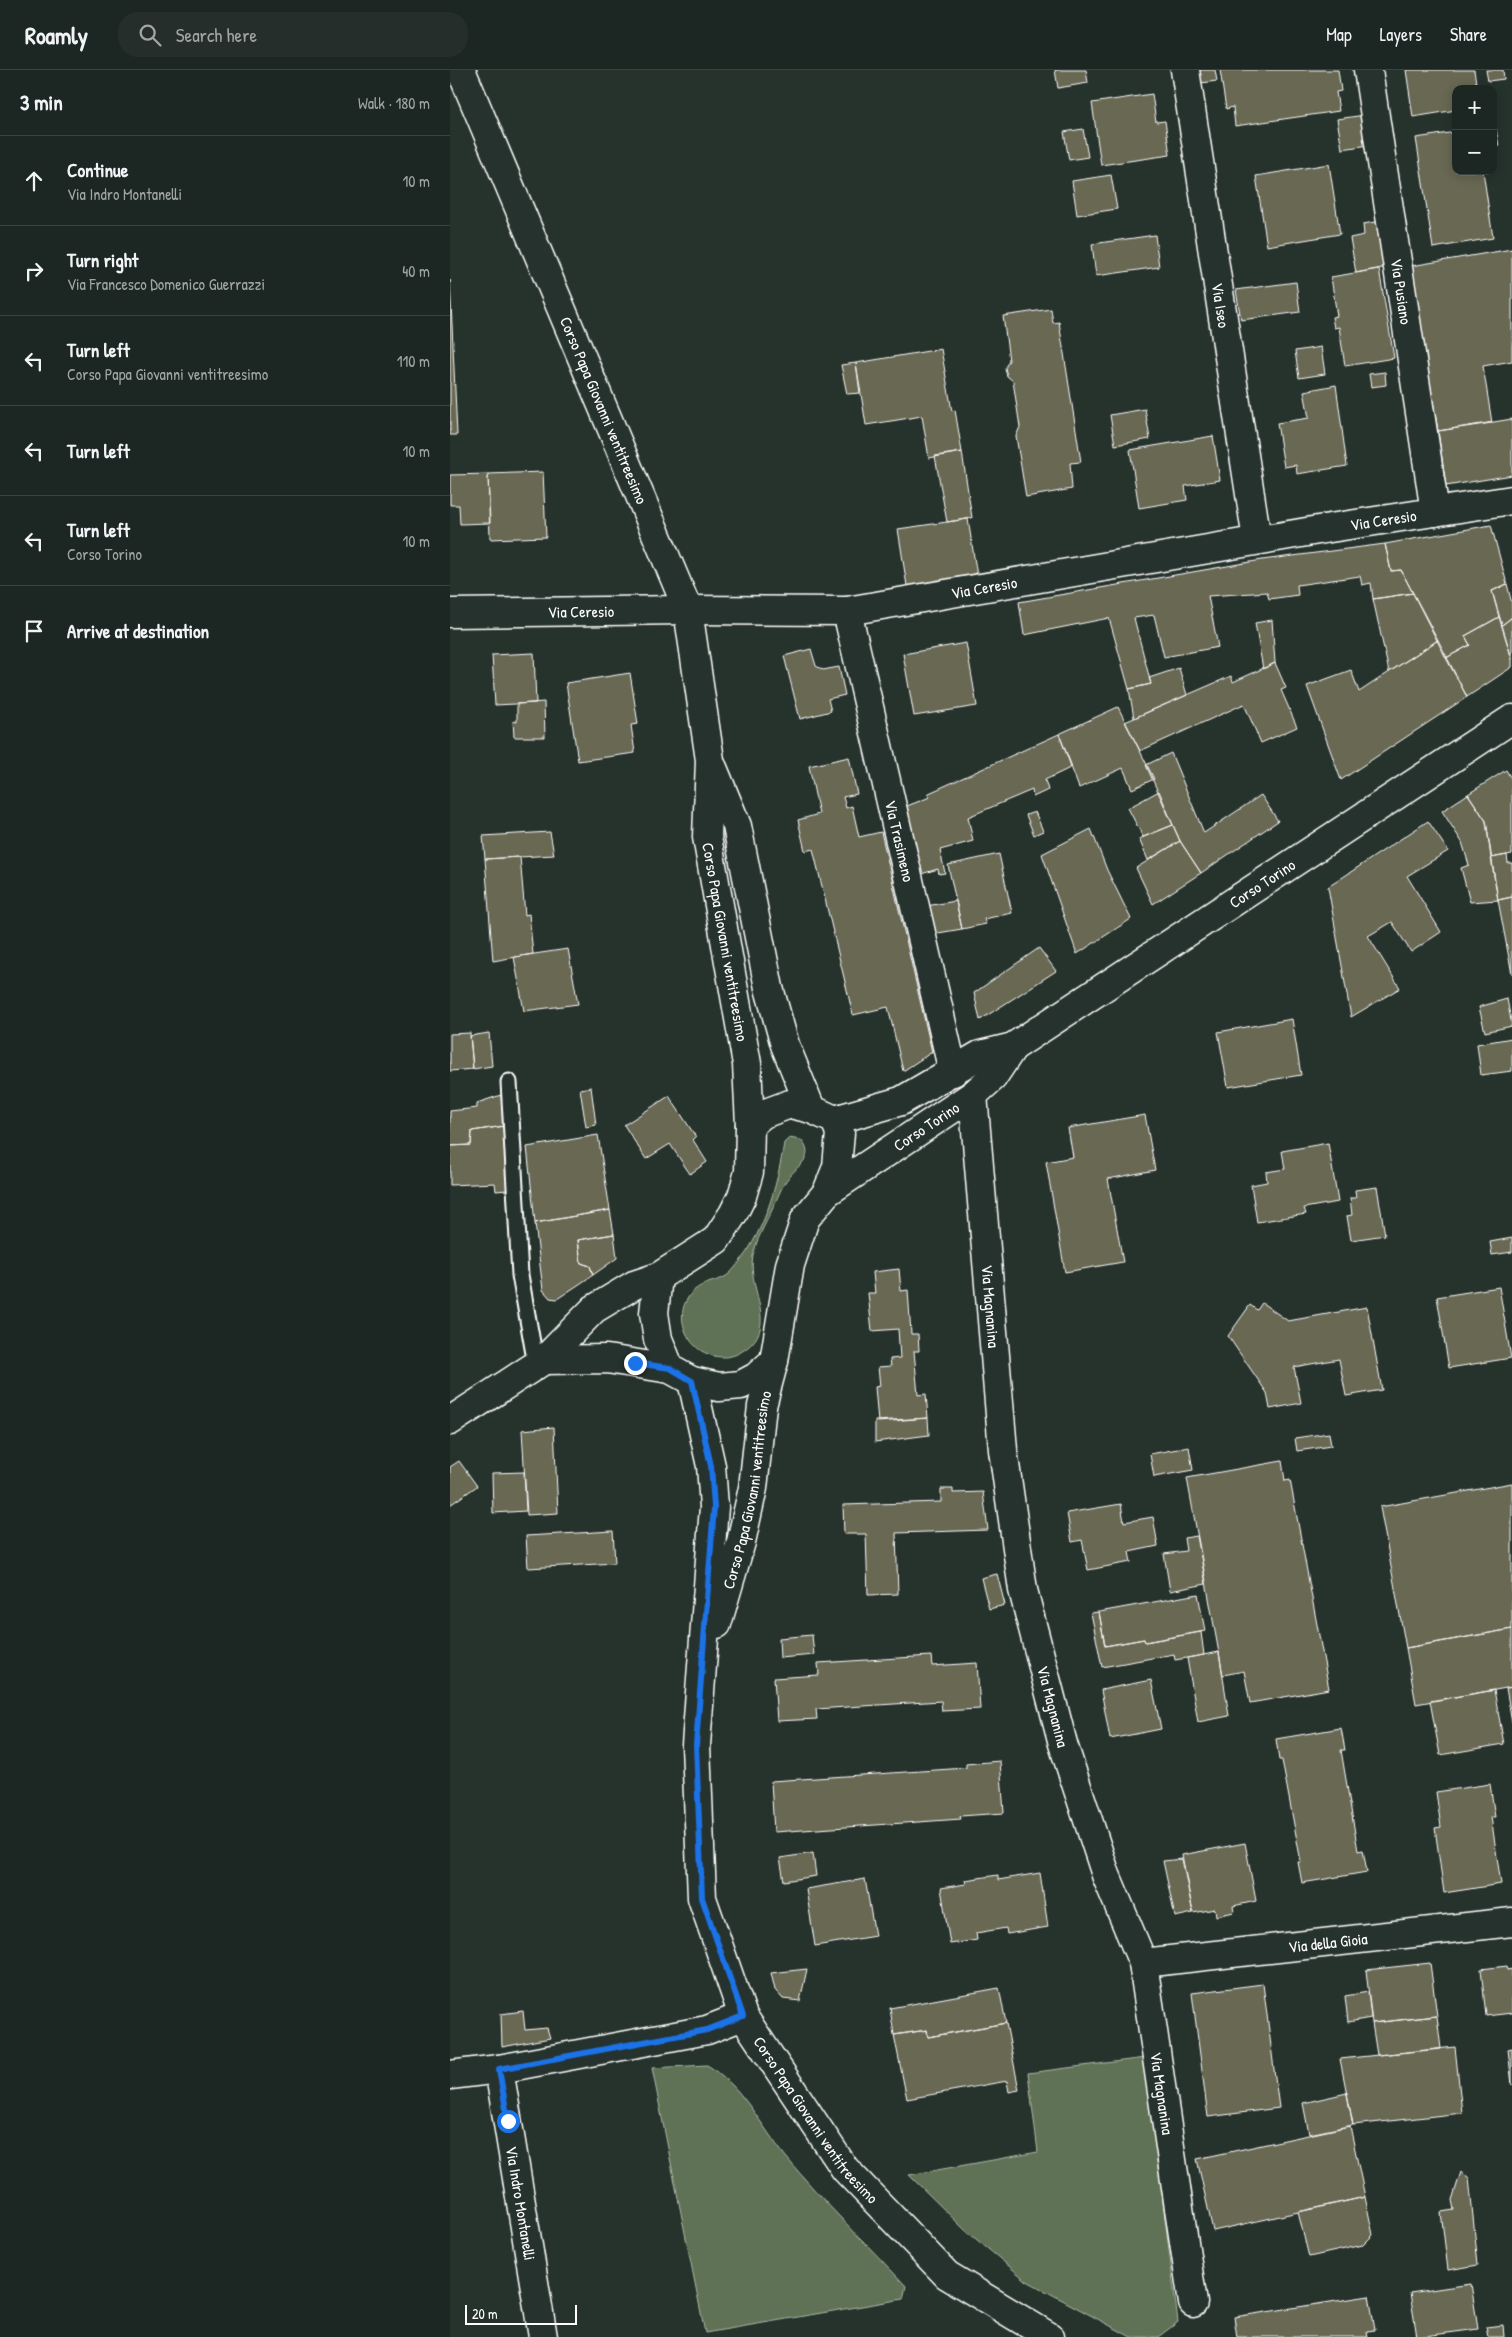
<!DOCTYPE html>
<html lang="en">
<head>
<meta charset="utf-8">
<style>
  body { margin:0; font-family:"Patrick Hand",sans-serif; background:#252e2a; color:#f1f3f6 }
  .controls { position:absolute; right:15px; top:15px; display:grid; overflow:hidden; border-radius:10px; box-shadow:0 2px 12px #0003 }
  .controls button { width:45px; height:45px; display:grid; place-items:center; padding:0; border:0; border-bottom:1px solid #3a4340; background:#1c2622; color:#f1f3f6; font:25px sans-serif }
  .scale { position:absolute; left:15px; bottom:12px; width:112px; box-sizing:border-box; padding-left:5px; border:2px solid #fff; border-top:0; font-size:14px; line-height:18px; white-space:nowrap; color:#fff; -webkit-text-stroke:4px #26332d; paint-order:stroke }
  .stop { position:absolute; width:15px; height:15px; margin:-11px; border:4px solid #1a73e8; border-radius:50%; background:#fff }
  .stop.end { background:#1a73e8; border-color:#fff; box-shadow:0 1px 5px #0008 }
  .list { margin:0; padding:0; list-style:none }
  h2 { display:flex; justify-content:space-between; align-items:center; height:65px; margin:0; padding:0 20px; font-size:21px }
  h2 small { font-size:16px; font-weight:400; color:#a0a5a5 }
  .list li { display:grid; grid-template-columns:32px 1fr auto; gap:15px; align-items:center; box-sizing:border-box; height:90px; padding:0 20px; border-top:1px solid #3a4340 }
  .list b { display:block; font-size:19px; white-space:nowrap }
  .list p { margin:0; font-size:16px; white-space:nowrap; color:#a0a5a5 }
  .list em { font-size:16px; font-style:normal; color:#a0a5a5 }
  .icon { flex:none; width:28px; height:28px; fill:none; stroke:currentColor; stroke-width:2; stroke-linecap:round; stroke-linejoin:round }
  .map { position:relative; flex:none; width:1062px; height:2267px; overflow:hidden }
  header { display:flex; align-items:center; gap:30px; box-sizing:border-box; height:70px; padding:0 25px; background:#1c2622; border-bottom:1px solid #3a4340 }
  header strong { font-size:24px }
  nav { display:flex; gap:28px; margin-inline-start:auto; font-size:18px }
  .search { width:350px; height:45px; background:#252e2a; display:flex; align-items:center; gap:12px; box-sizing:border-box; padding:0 18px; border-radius:20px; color:#a0a5a5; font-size:19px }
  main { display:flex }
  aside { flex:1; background:#1c2622 }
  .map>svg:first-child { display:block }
  .green { fill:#5f7255; stroke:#afb8aa }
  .building { fill:#696753; stroke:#fff }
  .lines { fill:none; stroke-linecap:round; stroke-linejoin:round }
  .lane-casing { stroke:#fff; stroke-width:19 }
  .street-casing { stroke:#fff; stroke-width:31 }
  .secondary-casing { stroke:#fff; stroke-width:31 }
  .lane { stroke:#26332d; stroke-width:15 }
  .street { stroke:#26332d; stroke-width:28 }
  .secondary { stroke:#26332d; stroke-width:28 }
  .route { stroke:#1a73e8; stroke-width:6 }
  .labels { text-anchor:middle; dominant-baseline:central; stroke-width:4.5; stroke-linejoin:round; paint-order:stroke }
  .street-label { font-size:16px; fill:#fff; stroke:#26332d }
</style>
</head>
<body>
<header>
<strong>Roamly</strong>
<div class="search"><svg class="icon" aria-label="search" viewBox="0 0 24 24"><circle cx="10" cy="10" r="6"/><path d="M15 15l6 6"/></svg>Search here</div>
<nav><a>Map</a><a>Layers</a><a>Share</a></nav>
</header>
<main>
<aside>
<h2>3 min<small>Walk · 180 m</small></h2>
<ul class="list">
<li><svg class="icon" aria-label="ahead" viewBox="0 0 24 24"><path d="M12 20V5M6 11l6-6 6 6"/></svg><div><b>Continue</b><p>Via Indro Montanelli</p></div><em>10 m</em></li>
<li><svg class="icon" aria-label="right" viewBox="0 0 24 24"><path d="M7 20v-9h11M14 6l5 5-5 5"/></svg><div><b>Turn right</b><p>Via Francesco Domenico Guerrazzi</p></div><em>40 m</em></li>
<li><svg class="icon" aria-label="left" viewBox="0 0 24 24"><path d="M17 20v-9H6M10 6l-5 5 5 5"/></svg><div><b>Turn left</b><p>Corso Papa Giovanni ventitreesimo</p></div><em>110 m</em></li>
<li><svg class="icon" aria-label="left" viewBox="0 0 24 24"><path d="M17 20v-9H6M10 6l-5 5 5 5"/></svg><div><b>Turn left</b></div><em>10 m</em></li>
<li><svg class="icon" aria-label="left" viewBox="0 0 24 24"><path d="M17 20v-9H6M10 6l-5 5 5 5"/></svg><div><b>Turn left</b><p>Corso Torino</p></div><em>10 m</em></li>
<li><svg class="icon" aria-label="arrive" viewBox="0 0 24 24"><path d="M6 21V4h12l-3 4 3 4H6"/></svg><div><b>Arrive at destination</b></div></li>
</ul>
</aside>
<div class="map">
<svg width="1062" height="2267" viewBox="0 0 1062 2267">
  <rect width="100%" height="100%" fill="#26332d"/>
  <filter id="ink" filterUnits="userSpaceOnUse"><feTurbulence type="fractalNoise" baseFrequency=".02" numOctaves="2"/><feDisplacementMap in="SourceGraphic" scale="10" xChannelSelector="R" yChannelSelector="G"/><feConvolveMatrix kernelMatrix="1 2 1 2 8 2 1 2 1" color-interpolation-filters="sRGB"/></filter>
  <g filter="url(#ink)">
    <path class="green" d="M339,1068l12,2c15,17 -2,24 -12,37 -8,9 -12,23 -17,33 -7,15 -16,30 -19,46 -6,34 27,70 -9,94 -11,8 -24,9 -36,4 -20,-7 -32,-34 -22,-53 13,-24 33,-15 46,-30 32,-35 45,-84 52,-128z
      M695,1988l33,264 -20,15h-27l-104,-56 -62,-51 -56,-55 129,-23 -10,-79z
      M257,1995c36,21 53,60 79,92 37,45 80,86 120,129l-3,13 -198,34 -53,-265z"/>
    <path class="building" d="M605,0h31l2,13 -30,5z
      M749,0h16l2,11 -16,2z
      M770,0h118l3,21 -5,1 3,19 -104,15 -2,-19 -7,2z
      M956,0h68l3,19h-21v21l-43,7z
      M1036,0h17l1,9 -16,2z
      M702,24l4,28 9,-1 5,34 -69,10 -9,-62z
      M1043,43l6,33 -6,1z
      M915,45l4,30 -27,4 -5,-30z
      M633,59l5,28 -19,3 -5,-28z
      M1006,62v39h27l10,67 -60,10 -17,-110z
      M879,94l11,70 -73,12 -11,-70z
      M661,105l6,34 -40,6 -5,-34z
      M931,151l6,46 -31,6 -6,-35 14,-3 -1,-11z
      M705,165l4,32 -63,9 -4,-32z
      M1062,179v112l-29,5 9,57 -54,8 -27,-165z
      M929,199l15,89 -49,8 -6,-39 -5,1 -2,-11 5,-1 -6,-39z
      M0,210l7,155h-7z
      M846,212l4,30 -59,8 -5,-30z
      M601,239l2,14 6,-1 22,140 -11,1 2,26 -46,8 -10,-61 4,-9 -7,-46 -6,-5 -2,-8 4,-8 -6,-44z
      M871,277l4,27 -26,4 -4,-27z
      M491,279l11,62 3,-1 7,42 -33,6 -7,-42 -56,9 -10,-62z
      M406,293l4,30 -13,1 -6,-29z
      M935,302l1,13 -15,2 -2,-13z
      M886,315l11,81 -50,8 -1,-9 -12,2 -7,-44 32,-5 -5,-27z
      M695,339l5,30 -35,6 -5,-30z
      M1062,349v56l-66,11 -8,-55z
      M763,366l7,44 -35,6 2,14 -48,8 -9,-58z
      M512,382l10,66 -25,4 -12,-66z
      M93,402l3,65 -56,2 -2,-65z
      M38,404l2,49 -30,1 -1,-19h-9v-30z
      M518,449l9,57 -70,10 -9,-57z
      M1041,455l16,59 -15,7 7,26 -34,19 5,9 -24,13 -45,-88 -10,1 -6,-27z
      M935,474l6,27 10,-1 12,23 -40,6 -2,-16 -9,2 -2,-9 -63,9 1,10 -29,4 -2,-7 -59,4 10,51 -54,10 -10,-42 -20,3 17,66 -22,5 -20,-71 -85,17 -5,-33 243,-42z
      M1057,514l5,20v13l-10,8 -10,-34z
      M963,523l25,47 -49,32 -16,-73z
      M1049,547l13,42v8l-45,30 -21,-39 24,-13 -5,-9z
      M1061,548l1,1v40l-10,-34z
      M822,550l3,43 -12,6 -8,-46z
      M988,570l29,57 -126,83 -34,-94 44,-16 8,22z
      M516,573l11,63 -63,10 -11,-62z
      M361,579l5,17 7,4 16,-3 6,28 -17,4 3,12 -31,8 -16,-63z
      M84,583l2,50 -41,2 -3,-50z
      M825,593l11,25 -5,2 16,37 -36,16 -17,-39 -104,47 -15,-29 106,-46 2,6z
      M729,598l8,27 -53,23 -5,-29 22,-5 -2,-6z
      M180,603l8,51 -7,1 4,28 -57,8 -12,-78z
      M94,632l1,35h-31l-1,-16 4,1v-18z
      M668,637l36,72 -22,10 -9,-21 -44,20 -20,-54z
      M609,664l13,33 -27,13 3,10 -15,7 -1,-7 -64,27 5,24 -33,9 5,23 -6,1 -1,-5 -17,5 -14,-68 23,-9 -3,-3z
      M721,683l33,80 57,-38 17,26 -77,52 -21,-32 -34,-76z
      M399,687l8,37 -14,3 3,11 6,-2 7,31 22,-5 51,220 -29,19 -15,-64 -35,8 -40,-166 -8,2 -7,-31 21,-6 -10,-48z
      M1056,700l6,10v74l-21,4 -5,-37 -18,-27z
      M709,721l14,34 -30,12 -15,-29z
      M1018,724l18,27 12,79 -28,2 -9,-34 8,-3 -7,-23 -20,-31z
      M585,742l8,19 -9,4 -8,-20z
      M978,751l20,30 -41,25 34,56 -30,20 -19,-30 -24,14 32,52 -49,29 -23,-130z
      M723,755l7,16 -32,19 -9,-21z
      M641,759l16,41 24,49 -54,35 -35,-100z
      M100,762l4,23 -69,4 -2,-23z
      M730,771l21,32 -48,31 -17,-36z
      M549,784l13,59 -28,6 2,5 -24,5 -14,-64z
      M1057,785l1,8h4v34l-14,3 -7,-42z
      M70,787l5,58 4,-1 4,40 -40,7 -8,-102z
      M1062,827v77l-14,-74z
      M506,831l6,28 -30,5 -6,-28z
      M589,878l17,23 -76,49 -6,-27z
      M118,879l10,55 -54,7 -10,-54z
      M1057,929l5,27 -27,6 -6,-25z
      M842,949l9,56 -73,12 -10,-55z
      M20,963l3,36 -23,2v-37z
      M39,963l3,33 -19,3 -3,-33z
      M1062,968v33l-31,4 -4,-31z
      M141,1017l5,38 -10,2 -6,-38z
      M51,1025l3,31 -32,5 -1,14 -21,1v-35l27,-3v-5z
      M219,1026l27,41 -3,3 14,22 -17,12 -20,-30 -24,15 -22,-34z
      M695,1045l10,55 -47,9 15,83 -58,10 -19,-110 27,-5 -5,-29z
      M54,1056l3,64 -11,1 -1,-8 -45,2v-39l21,-1 1,-14z
      M148,1065l12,75 -75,13 -8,-76z
      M878,1073l10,59 -34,6 2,6 -49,8 -6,-37 16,-3 -1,-10 19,-3 -3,-18z
      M927,1117l8,48 -34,5 -4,-24 5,-1 -2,-17h6l-1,-8z
      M160,1140l4,24 -36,6 3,23 9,3 3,9 -36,24 -7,-1 -7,-8 -8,-67z
      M164,1164l3,24 -24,17 -3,-9 -9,-3 -3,-23z
      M1062,1168v14l-20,3 -2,-13z
      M449,1199l2,22 7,-1 3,44h7l1,17h-5l4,44 8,-1 2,24 -50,4 -3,-35 5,-1 -2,-19 13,-1 -1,-7 10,-1 -2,-29 -26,2 -4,-38h7l-2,-21z
      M1049,1217l12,71 -62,10 -12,-71z
      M812,1233l26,18 79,-14 15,83 -36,6 -7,-37 -45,8 7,36 -31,6 -3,-16 -39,-57 22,-31 7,5z
      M478,1348l1,17 -54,7v-21z
      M104,1357l4,86 -31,2 -5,-85z
      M879,1363l2,13 -34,5 -2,-13z
      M739,1377l4,23 -39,7 -4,-23z
      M9,1391l18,25 -27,19v-38z
      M832,1391l3,20 5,-1 39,209 -79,14 -6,-32 -21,4 -36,-197z
      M74,1402l2,39 -33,2 -1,-40z
      M1062,1413v146l-106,19 -26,-141z
      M491,1419h12v4l30,-1 5,38 -92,3 2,61 -30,1 -2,-61h-22l-1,-29 98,-3z
      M671,1434l3,18 29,-5 5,29 -29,6 2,10 -43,8 -6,-30 -10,2 -5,-29z
      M163,1461l2,32 -87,5 -2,-32z
      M747,1466l9,48 -36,7 -6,-37 22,-3 -2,-13z
      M547,1504l8,31 -16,4 -8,-31z
      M748,1524l7,37 -60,11 -1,-3 -39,7 -6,-34z
      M649,1542l6,34 39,-7 1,3 56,-10 3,23 -29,5 -1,-6 -72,13 -11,-54z
      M1062,1559v58l-96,17 -10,-56z
      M362,1565l2,20 -34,3 -1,-20z
      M769,1582l10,64 -31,6 -11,-64z
      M481,1586l1,10 45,-3 3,46 -38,2 -1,-10 -125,8 1,10 -40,2 -3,-43 45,-3 -1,-12z
      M701,1610l10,49 -51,10 -9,-49z
      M1062,1617v35l-6,-34z
      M1044,1620l10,54 -64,11 -10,-54z
      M891,1658l4,22h-4l17,101 5,-1 4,22 -65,11 -4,-21h3l-19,-102h-3l-3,-21z
      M550,1691l4,52 -44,3 1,3 -187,13 -3,-51 195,-13v-4z
      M1040,1714l5,33h-4l10,67 -57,9 -9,-65 6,-1 -5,-35z
      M795,1773l11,58 -23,5 1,6 -18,4 -1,-7 -22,4 -11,-58z
      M363,1783l3,23 -32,5 -4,-23z
      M732,1789l11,54 -18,4 -12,-56z
      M590,1803l8,54 -41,7 -1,-6 -30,5 1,7 -27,4 -9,-56 25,-4 -1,-4 33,-5v5z
      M415,1809l10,57 -60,10 -9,-57z
      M980,1893l7,53 -65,7 -6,-53z
      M1057,1896l1,4 4,-1v44l-26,3 -5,-47z
      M357,1899l-7,32 -17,-2 -8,-9 -4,-17z
      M813,1914l16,124 -71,9 -16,-124z
      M549,1918l7,35 -78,14 -1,-7 -33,5 -4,-27z
      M918,1922l3,26 -23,4 -3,-26z
      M73,1941l2,19 22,-2 3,10 -48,9 -1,-33z
      M987,1946l4,33 -64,6 -5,-32z
      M556,1953l13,67 -10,2 -2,-11 -100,18 -13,-64 33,-5 1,7z
      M1005,1977l7,66 -109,12 -13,-66z
      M1062,1978v37l-4,-36z
      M897,2023l6,32 -44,9 -6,-31z
      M900,2056l15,71 -152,34 -16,-72z
      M1011,2102l8,6 9,87 -30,5 -7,-58 13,-2 -2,-10z
      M915,2127l8,38 -10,10 -54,12 -11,-45z
      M1021,2214l7,45 -61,8 -7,-44z
      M919,2226l6,34 -8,1 1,6h-131l-3,-20z
      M1053,2255l1,12h-16l-2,-10z"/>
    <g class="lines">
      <g class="lane-casing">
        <path id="lane" d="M59,1012l11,193 16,90"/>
      </g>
      <g class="street-casing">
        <g id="street">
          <path id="s1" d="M735,0l72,470"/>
          <path id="s2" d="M918,0l67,442"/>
          <path id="s3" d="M397,541l106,461"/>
          <path id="s4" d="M0,543l238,-3 159,1 483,-83 182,-28"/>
          <path id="s5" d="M523,1025l30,355 20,140 40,154 43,131 37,88 50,340"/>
          <path id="s6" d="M693,1893l369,-41"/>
          <path id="s7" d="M49,1999l44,268"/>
          <path d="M0,2005l49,-6 208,-39 36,-14"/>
        </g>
      </g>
      <g class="secondary-casing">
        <g id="secondary">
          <path id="s8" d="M11,0l227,540 22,150 -3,77 40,227 3,61"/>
          <path d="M263,698l24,58 32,162 16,57 26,64"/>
          <path d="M340,1034l21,5 24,11 5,13 -3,34 -10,25 -22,27 -15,46 -16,96 -18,16 -15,8 -22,2 -27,-6 -22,-12 -12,-30 -4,-26 4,-36 58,-37 17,-26 9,-18 7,-24 1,-47 13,-11z"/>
          <path id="s9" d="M385,1050l66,-19 79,-46 33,-8 499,-328"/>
          <path id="s10" d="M377,1122l146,-97 20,-18 20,-30"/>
          <path d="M94,1290l63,-1 63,10"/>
          <path id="s11" d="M242,1311l19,85 3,41 -18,238 6,153 41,118 102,153 102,106 103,62"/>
          <path d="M0,1351l94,-61 50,-51 40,-24 24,-8"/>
          <path id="s12" d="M267,1554l24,-82 12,-54 9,-82 12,-45"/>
        </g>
      </g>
      <use href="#lane" class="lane"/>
      <use href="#street" class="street"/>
      <use href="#secondary" class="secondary"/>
    </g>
  </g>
  <g class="lines" filter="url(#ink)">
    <path class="route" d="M58,2051l-9,-52 208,-39 36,-14 -41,-118 -6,-153 18,-238 -3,-41 -19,-85 -22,-13 -35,-5"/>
  </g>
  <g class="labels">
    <g class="street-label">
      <text stroke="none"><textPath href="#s2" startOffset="224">Via Pusiano</textPath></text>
      <text stroke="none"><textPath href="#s1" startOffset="238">Via Iseo</textPath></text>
      <text stroke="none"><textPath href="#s8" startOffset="369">Corso Papa Giovanni ventitreesimo</textPath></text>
      <text stroke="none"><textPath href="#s4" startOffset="941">Via Ceresio</textPath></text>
      <text stroke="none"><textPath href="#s4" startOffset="536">Via Ceresio</textPath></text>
      <text stroke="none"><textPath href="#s4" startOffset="131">Via Ceresio</textPath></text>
      <text stroke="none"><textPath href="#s3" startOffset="236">Via Trasimeno</textPath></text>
      <text stroke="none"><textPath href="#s9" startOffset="492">Corso Torino</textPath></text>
      <text stroke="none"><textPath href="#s8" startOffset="921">Corso Papa Giovanni ventitreesimo</textPath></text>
      <text stroke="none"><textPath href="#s10" startOffset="119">Corso Torino</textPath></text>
      <text stroke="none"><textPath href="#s5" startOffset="212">Via Magnanina</textPath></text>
      <text stroke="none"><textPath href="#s12" startOffset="138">Corso Papa Giovanni ventitreesimo</textPath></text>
      <text stroke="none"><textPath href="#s5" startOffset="618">Via Magnanina</textPath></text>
      <text stroke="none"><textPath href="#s6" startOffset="186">Via della Gioia</textPath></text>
      <text stroke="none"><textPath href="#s5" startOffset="1022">Via Magnanina</textPath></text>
      <text stroke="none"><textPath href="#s11" startOffset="772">Corso Papa Giovanni ventitreesimo</textPath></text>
      <text stroke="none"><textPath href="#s7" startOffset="136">Via Indro Montanelli</textPath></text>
    </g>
  </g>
</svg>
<div class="controls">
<button>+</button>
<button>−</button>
</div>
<div class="scale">20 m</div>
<div class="stop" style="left:58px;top:2051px"></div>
<div class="stop end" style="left:185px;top:1293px"></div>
</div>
</main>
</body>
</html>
